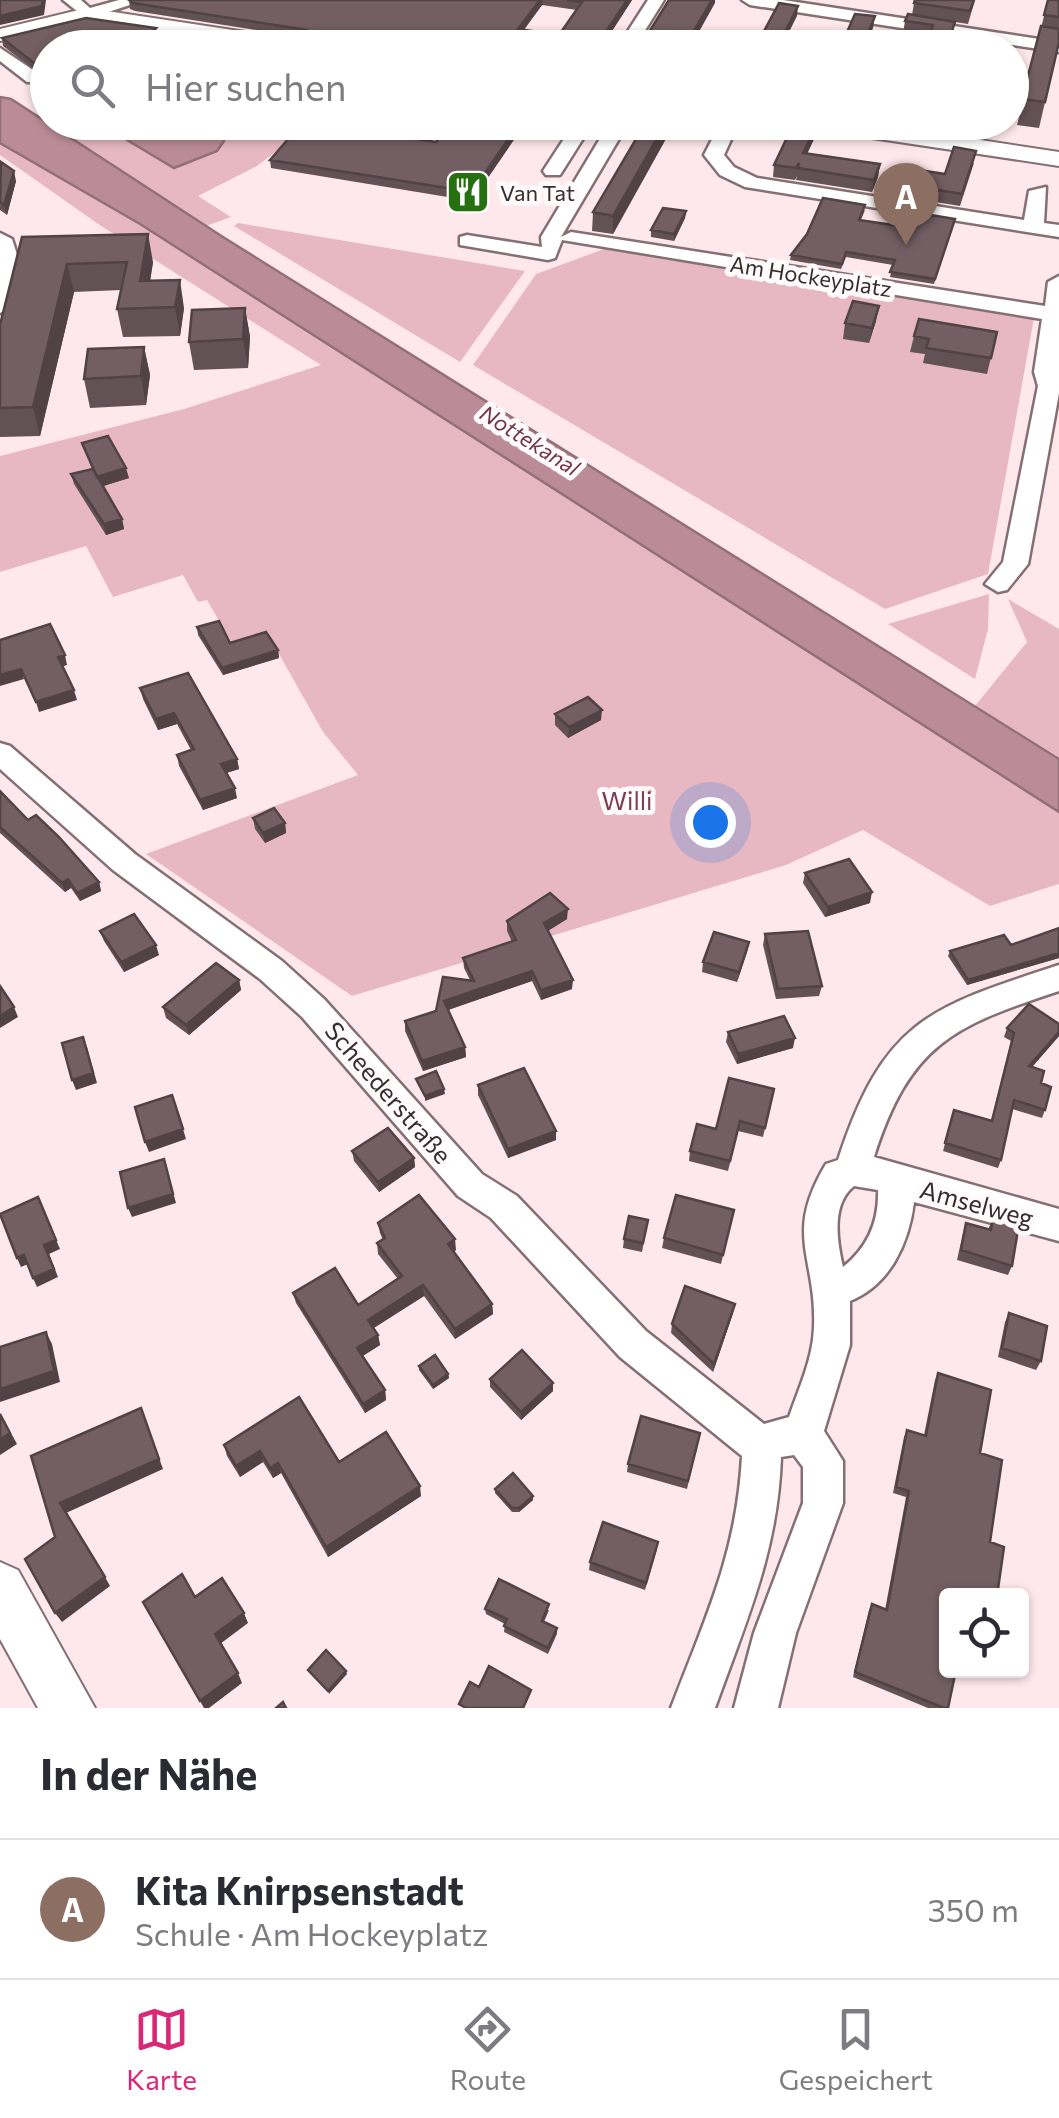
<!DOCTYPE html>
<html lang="de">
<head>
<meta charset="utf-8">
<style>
  body { margin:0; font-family:Commissioner,sans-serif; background:#f2f2f3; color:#2b2b33 }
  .controls { position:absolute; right:30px; bottom:30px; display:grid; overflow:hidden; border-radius:10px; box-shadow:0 2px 8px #0004 }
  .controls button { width:90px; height:90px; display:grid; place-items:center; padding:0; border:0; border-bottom:2px solid #e1e1e2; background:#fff; color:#2b2b33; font:50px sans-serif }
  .you { position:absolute; left:710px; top:822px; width:35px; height:35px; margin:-25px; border:8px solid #fff; border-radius:50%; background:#1a73e8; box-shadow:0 0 0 15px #1a73e833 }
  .badge { display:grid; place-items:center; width:65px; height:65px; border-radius:50%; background:#db2777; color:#fff; font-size:32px; font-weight:700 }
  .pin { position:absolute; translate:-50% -82px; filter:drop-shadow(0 2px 5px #0008) }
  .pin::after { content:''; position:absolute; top:52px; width:35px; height:30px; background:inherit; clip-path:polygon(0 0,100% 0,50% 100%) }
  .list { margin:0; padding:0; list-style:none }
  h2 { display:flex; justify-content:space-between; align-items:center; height:130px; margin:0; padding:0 40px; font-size:42px }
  h2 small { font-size:32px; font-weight:400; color:#7c7c81 }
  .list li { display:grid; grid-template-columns:65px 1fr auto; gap:30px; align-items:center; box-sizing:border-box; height:140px; padding:0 40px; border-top:2px solid #e1e1e2 }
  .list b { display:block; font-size:38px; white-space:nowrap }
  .list p { margin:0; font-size:32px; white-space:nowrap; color:#7c7c81 }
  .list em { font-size:32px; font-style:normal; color:#7c7c81 }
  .icon { flex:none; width:55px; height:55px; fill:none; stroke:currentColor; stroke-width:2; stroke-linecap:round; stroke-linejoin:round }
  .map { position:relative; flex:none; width:1059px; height:1708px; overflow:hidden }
  .search { position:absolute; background:#fff; box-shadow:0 2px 8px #0004; left:30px; right:30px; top:30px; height:110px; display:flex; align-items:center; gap:25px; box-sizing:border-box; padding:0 35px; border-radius:55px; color:#7c7c81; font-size:38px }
  .sheet { height:270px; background:#fff }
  nav { display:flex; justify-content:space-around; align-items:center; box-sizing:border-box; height:140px; border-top:2px solid #e1e1e2; background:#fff; font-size:28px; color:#7c7c81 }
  nav a { display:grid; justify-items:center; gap:5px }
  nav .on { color:#db2777 }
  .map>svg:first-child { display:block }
  .green { fill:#e7b8c2 }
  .water { fill:#bb8c97; stroke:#936f78; stroke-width:2.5 }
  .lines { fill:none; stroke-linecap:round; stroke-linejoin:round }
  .minor-casing { stroke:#847074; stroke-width:5 }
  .major-casing { stroke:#847074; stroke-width:4 }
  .minor { fill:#fff; fill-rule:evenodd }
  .major { fill:#fff; fill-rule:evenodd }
  .wall { fill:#635255; fill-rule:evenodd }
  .shaded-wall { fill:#504245 }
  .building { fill:#735f63; stroke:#504245; stroke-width:2.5 }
  .labels { text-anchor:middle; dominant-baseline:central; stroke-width:10; stroke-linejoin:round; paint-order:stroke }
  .far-poi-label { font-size:22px; fill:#352c2e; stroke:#fffafb; text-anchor:start }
  .far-street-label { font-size:22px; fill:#352c2e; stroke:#fffafb }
  .far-water-label { font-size:22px; font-style:italic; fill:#703445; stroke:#fffafb }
  .park-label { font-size:25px; fill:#7c3d4e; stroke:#fffafb }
  .street-label { font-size:25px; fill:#352c2e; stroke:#fffafb }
</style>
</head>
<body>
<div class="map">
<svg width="1059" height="1708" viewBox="0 0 1059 1708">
  <rect width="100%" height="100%" fill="#ffe8ec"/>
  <path class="green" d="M102,123h23l-8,11 60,35 33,-44 -18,-2h121l-56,43 -59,30 33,21 -25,9 -141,-90z
    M0,143l140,81 919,588v72l-69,22 -127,-76 -77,35 -434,131 -206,-142 212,-79 -35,-43 -53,-94 -35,10 -28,-48 -9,2 -15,-27 -70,22 -27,-51 -86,26v-116l184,-47 137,-44 -220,-139 -101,-71z
    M238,223l287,48 -65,91 -226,-136z
    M604,249l431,63 -47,262 -103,35 -412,-244 63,-91z
    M989,594l-1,35 -13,50 -87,-55z
    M1008,599l51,30v128l-84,-51 52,-64z"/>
  <path class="water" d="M0,97l11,2 212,138 836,522v53l-919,-588 -140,-81z
    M125,122l67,1 18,2 14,10v6l-7,10 -43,17 -57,-34 -1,-4z"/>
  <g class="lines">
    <g class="minor-casing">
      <path id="minor" d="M63,0h18l9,8 29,-8h26l-58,19z
        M648,0h16l-30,48h-17z
        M742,0h41l276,42v10l-309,-47z
        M0,48l39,26v8h-12l-27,-21z
        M575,122l16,4 -31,49h-14l-3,-4z
        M610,122h19l-68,115 10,-5 474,74 3,-24 11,-6v117l-31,171 -21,26 -9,2 -13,-8 18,-22 35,-176 -4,-14 8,-53 -480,-79 -7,18 -7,2 -88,-15v-8l7,-2 75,12 -1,-10z
        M721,122h18l-15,33 10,12 23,11 267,42 5,-29 17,-4 -2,36 15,2v12l-314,-50 -25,-12 -16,-20z
        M0,233l12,6 8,25 -9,43 -11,6z
        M0,743l10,3 125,108 147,107 42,38 158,175 35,22 129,135 118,93 25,-7c10,-29 24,-59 25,-89 3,-71 -31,-92 12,-164l12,-4c46,-140 90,-152 221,-195v26c-106,35 -149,53 -185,166l185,52v32l-145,-39c-5,41 -24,83 -64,99v44l-26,86 19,30v42l-47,130 -18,75h-44l20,-75 49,-130v-36l-9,-12 -13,2c-3,94 -35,164 -66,251h-44c34,-89 66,-155 71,-252l-122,-99 -129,-139 -33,-22 -156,-179 -42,-38 -147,-109 -113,-101zM854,1186l24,4c1,32 -10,57 -35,77 -6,-26 -12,-63 11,-81z"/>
    </g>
    <g class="major-casing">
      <path id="major" d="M87,8l219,33 10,7h-55l-174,-28 -87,21v-12z
        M801,122h61l197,30v14l-247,-37z
        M0,1562l18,8 77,138h-57l-38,-69z"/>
    </g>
    <use href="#minor" class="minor"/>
    <use href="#major" class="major"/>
  </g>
  <path class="wall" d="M129,0h503l-31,48h-363l74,-6 -4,-4 -173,-27 -5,-2zM542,5l35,5 -18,25 -35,-5z
    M975,0l-7,24 -13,-2 -6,26h-24l1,-5 -24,-4 3,-18 7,-6 2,-12z
    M1048,0h11v42l-20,86 -22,-3z
    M156,28l1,8 -13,12h-96v32l-45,-34 -1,-8z
    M365,122l5,10 66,10 16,-20h74l-54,79 -201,-33 -1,-8 33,-28z
    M673,126l-60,108 -21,-3 1,-19z
    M814,139l-7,14 73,11 -2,13 -6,15 -76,-12 1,-4 -2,4 -22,-3 1,-12z
    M0,163l16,18 -9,34 -7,-5z
    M974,163l-14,43 -43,-7 3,-12z
    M865,210l-4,10 46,7 48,-8 -21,65 -44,-7 3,-12 -47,-8 -5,12 -51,-9 1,-5z
    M686,211l-1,7 -11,23 -23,-4v-7z
    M22,237l131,25 -3,18 34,28 -4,28 -57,1 -6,-28 4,-19 -47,2 -34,144 -40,1v-112z
    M245,308l5,29 -2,31 -54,2 -5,-28z
    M876,321l-7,22 -26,-4 2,-16z
    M997,332l-10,42 -64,-11 2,-9 -15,-2 4,-16z
    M144,347l6,28 -4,30 -56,3 -6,-29z
    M82,443l47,35 -26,8 19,33 2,10 -18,6 -32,-51 -3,-10 21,-5z
    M197,627l33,16 48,7 1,8 -56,17 -25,-40z
    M140,688l97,71 2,10 -13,4 11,25 -34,12 -24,-44 -2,-11 14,-5 -14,-26 -19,6 -15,-31z
    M555,714l46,6 -33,18 -13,-13z
    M0,791l28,29 71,62 2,9 -21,10 -9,-13 -6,4 -65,-59z
    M253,818l32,5 1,10 -21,10 -10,-14z
    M805,873l65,30 -45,14 -22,-34z
    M567,919l-19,12 24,58 -31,11 -9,-19 -84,29 17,37 1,10 -43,14 -18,-40v-10l31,-10 34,-31 -6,-12 -1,-10 49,-16 -5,-11v-10z
    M1059,928v30l-92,27 -19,-29 2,-5 61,-6z
    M100,931l59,24 -35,17 -20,-31z
    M765,934l57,52 -3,10 -43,3 -13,-54z
    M749,942l-2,10 -10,30 -35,-10 1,-10z
    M239,980l2,10 -52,45 -23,-17 -3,-11z
    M1059,1024v12l-27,31 9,16 4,27 -3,8 -30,-9 -11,51 -3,8 -55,-17 11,-41 37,11 20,-80 -7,-4 3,-9z
    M728,1032l65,16 -56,16 -11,-22z
    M478,1085l78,46v9l-48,18 -30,-63z
    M774,1089l-11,48 -25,-6 -10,40 -39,-10 1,-10 26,-22z
    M352,1151l62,7 1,9 -36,25 -25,-31z
    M734,1210l-13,54 -59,-16 2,-10z
    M993,1217l19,49 -4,9 -51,-15 6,-27 3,-10 22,7z
    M648,1220l-6,32 -19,-4 1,-9z
    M378,1223l78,27 -3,2 39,52 1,10 -38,25 -31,-43 -50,32 4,7 2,10 -17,11 22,34 1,10 -21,13 -69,-110 -3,-10 65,12 40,-26 -20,-25 -1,-11 6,-3 -3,-7z
    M733,1313l-20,59 -42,-39 1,-9z
    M1009,1313l32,48 -5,9 -38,-13 7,-35z
    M419,1366l29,8 1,4 -16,11 -14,-19z
    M938,1373l8,223 2,112h-20l-75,-31 16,-67 3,-6 13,6 21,-113 -13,-4 11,-56 3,-7 17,5 11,-55z
    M490,1379l63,12 -32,29 -31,-33z
    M700,1433l-13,56 -60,-17 1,-8z
    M224,1445l115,17 82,34 -93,61 -47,-84 -8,5 -10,-16 -23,15 -13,-21z
    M495,1489l38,7v4l-14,12h-7l-17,-19z
    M657,1549l-12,41 -56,-20 1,-8z
    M485,1609l64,1 -5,12 13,6v6l-9,20 -44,-22 1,-8 -19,-10z"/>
  <path class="shaded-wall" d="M43,0h3l-2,15 -44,10v-9z
    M540,0h2v5l-24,32v-8z
    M627,0h5l-31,48h-6z
    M712,0h3v3l-25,45 -5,-2z
    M798,6l-1,10 -16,32h-4z
    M875,16l-2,12 -8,20h-3z
    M955,22l-6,26h-3z
    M156,28l1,8 -13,12h-11z
    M520,122h6l-54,79v-9z
    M666,122h7v4l-60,108v-18z
    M816,127l-2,12 -12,26 1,-12z
    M880,164l-2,13 -6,15 2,-12z
    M14,171l2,10 -9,34 -3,-10z
    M686,211l-1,7 -11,23v-7z
    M148,234l5,28 -7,47 -6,-28z
    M67,264l7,28 -34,144 -7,-29z
    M180,280l4,28 -4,28 -5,-29z
    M879,306l-3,15 -7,22 3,-15z
    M245,308l5,29 -2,31 -5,-29z
    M144,347l6,28 -4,30 -5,-29z
    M126,468l3,10 -29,9 -3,-10z
    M122,519l2,10 -18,6 -2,-11z
    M278,650l1,8 -56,17 -1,-7z
    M65,655l2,10 -6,2 -3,-10z
    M21,669l3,10 -24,7v-11z
    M74,690l3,10 -38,12 -3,-10z
    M602,710l-1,10 -33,18 1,-11z
    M174,713l3,11 -19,6 -2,-11z
    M237,759l2,10 -16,5 -2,-10z
    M235,788l2,10 -34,12 -3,-10z
    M285,823l1,10 -21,10 -2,-10z
    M68,879l3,9 -6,4 -3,-9z
    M99,882l2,9 -21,10 -3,-8z
    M872,892l-2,11 -45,14 3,-10z
    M568,909l-1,10 -23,14v-10z
    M749,942l-2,10 -10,30 2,-10z
    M156,945l3,10 -35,17 -3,-10z
    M1059,953v5l-92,27 1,-5z
    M532,971v10l-87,30 -1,-10z
    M239,980l2,10 -52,45 -3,-10z
    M573,980l-1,9 -31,11v-10z
    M14,1007l4,10 -18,11v-12z
    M1059,1032v4l-33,38 3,-8z
    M795,1038l-2,10 -56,16 1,-10z
    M87,1047l10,36 -21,7 -4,-10z
    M465,1047l1,10 -43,14 -1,-10z
    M444,1089l1,5 -20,7v-5z
    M183,1129l3,10 -37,13 -4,-10z
    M556,1131v9l-48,18v-9z
    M414,1158l1,9 -36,25 -1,-10z
    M164,1159l12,44 -44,14 -4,-9z
    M38,1197l22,52 -11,5 9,23 -21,10 -4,-9z
    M455,1239l1,11 -8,5v-11z
    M24,1255l4,9 -7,3 -4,-9z
    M423,1285l1,11 -54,34 -2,-10z
    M492,1304l1,10 -38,25v-10z
    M735,1304l-2,9 -20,59 1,-8z
    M46,1332l6,12 8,38 -60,20v-13z
    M378,1335l2,10 -21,13 -2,-10z
    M448,1374l1,4 -16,11v-4z
    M553,1383v8l-32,29v-8z
    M385,1390l1,10 -21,13 -2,-9z
    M141,1408l22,61 -97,44 -6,-10z
    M0,1413l17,31 -17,11z
    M260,1451l3,11 -23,15 -4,-11z
    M278,1463l3,10 -8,5 -3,-10z
    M420,1486l1,10 -93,61 -2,-10z
    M533,1496v4l-14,12v-4z
    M105,1577l5,9 -48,36 -7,-9z
    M244,1613l4,10 -28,21 -5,-10z
    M346,1671l1,3 -18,20 -1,-3z
    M238,1673l4,10 -33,25h-5l-4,-7z"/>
  <path class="building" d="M0,0h43l-1,6 -42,10z
    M129,0h411l-22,29 41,6 23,-33 -15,-2h60l-32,48h-357l7,-7 73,1 -11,-12 -174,-27z
    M669,0h43l-27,46 14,2h-60z
    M915,0h59l-4,11 -56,-8z
    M1048,0h11v17l-15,-2z
    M779,3l19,3 -21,42h-22z
    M855,14l20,2 -13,32h-22z
    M908,14l47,8 -9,26h-21l8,-23 -28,-4z
    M86,18l70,10 -23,20h-85v26l-46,-36z
    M1041,26l18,3v13l-14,60 -23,-3z
    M312,122h47l10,2 -5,7 72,11 16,-20h68l-48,70 -202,-32 25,-29 8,1z
    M646,122h20l-53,94 -20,-4z
    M794,123l22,4 -13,26 77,11 -6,16 -76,-12 1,-5 -3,5 -22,-3z
    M954,147l22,4 -14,43 -42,-7 5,-16 20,3z
    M1,162l13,9 -10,34 -4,-3z
    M823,198l42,7 -6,15 48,7 5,-15 43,7 -20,60 -45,-7 5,-12 -49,-8 -4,12 -51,-9 16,-21z
    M663,208l23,3 -12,23 -23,-4z
    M148,234l-8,47 40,-1 -5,27 -58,2 10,-47 -60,2 -34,143 -33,1v-83l22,-88z
    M853,301l26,5 -7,22 -27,-5z
    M245,308l-2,31 -54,3 3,-32z
    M919,319l78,13 -6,26 -65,-10 3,-9 -15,-3z
    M144,347l-3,29 -57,3 4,-30z
    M108,436l18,32 -29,9 -15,-34z
    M93,469l29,50 -18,5 -33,-50z
    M219,621l11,22 36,-11 12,18 -56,18 -25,-41z
    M50,624l15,31 -7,2 16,33 -38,12 -15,-33 -21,6v-35z
    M188,673l49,86 -16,5 14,24 -35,12 -23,-45 17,-6 -20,-36 -18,6 -16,-31z
    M588,697l14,13 -33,17 -14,-13z
    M0,791l28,29 8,-5 23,22 40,45 -22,11 -9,-14 -6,4 -62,-56z
    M274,808l11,15 -22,10 -10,-15z
    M849,859l23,33 -44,15 -23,-34z
    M550,893l18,16 -24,14 29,57 -32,10 -9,-19 -88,30 21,46 -43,14 -17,-40 31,-10 7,-34 31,4 -11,-23 53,-18 -9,-19z
    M134,914l22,31 -35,17 -21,-31z
    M1059,928v25l-91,27 -18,-29 54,-16 7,10z
    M808,931l14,55 -44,3 -13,-55z
    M714,932l35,10 -10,30 -36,-10z
    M216,963l23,17 -53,45 -23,-18z
    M0,986l14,21 -14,9z
    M1029,1004l30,20v8l-30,34 15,5 -3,12 10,4 -6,23 -31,-10 -13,60 -56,-17 9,-33 38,11 22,-88 -7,-5z
    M784,1016l11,22 -57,16 -10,-22z
    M83,1037l10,36 -21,7 -10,-37z
    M524,1068l32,63 -48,18 -30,-64z
    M436,1071l8,18 -19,7 -9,-17z
    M729,1078l45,11 -9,39 -25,-7 -10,40 -40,-10 7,-27 19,5z
    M172,1095l11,34 -38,13 -10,-35z
    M388,1128l26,30 -36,24 -26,-31z
    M164,1159l9,35 -45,14 -8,-36z
    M419,1195l36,44 -7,5 44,60 -37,25 -32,-44 -55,35 10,15 -21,13 28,42 -22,14 -70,-111 42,-25 23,37 44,-29 -25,-33 8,-5 -7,-15z
    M676,1195l58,15 -11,45 -59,-17z
    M38,1197l18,43 -12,5 10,24 -21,9 -9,-23 -7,3 -17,-44z
    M629,1216l19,4 -5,23 -19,-4z
    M993,1217l26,7 -7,42 -51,-16 5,-27 25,7z
    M685,1286l50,18 -21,60 -42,-40z
    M1009,1313l38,13 -6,35 -39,-13z
    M46,1332l8,39 -54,18v-42z
    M522,1350l31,33 -32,29 -31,-33z
    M435,1355l13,19 -15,11 -14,-19z
    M938,1373l53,17 -11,63 22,7 -12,82 14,5 -7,49h-51v74h10l-8,38h-4l-89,-36 17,-68 15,6 22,-119 -13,-4 11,-57 19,6z
    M299,1397l40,65 47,-30 34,54 -94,61 -48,-84 -8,5 -10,-17 -24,15 -12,-21z
    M141,1408l18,51 -99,44 45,74 -50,36 -30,-54 30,-22 -24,-81z
    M0,1414l10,19 -10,7z
    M641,1416l59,17 -12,48 -60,-17z
    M513,1473l20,23 -14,12h-7l-17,-19z
    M603,1522l55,20 -12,41 -56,-21z
    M182,1574l13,23 27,-19 22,35 -29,21 23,39 -38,28 -57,-99z
    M499,1579l50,25 -7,17 15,7 -9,20 -44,-22 3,-7 -22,-10z
    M326,1650l20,21 -18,20 -20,-21z
    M489,1666l42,24 -8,18h-57l-7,-4 11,-22 9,5z
    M283,1702l3,6h-10z"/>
  <defs>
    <g id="restaurant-square" transform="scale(2.25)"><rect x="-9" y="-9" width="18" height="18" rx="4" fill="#267012" stroke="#fffafb"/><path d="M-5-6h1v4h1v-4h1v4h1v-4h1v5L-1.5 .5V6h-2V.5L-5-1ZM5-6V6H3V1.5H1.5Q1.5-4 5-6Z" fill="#fff"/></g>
  </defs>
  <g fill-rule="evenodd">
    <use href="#restaurant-square" x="468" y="192"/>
  </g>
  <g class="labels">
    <g class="far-poi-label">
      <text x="500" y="192">Van Tat</text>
    </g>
    <g class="far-street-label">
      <text transform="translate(811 276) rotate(9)">Am Hockeyplatz</text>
    </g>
    <g class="far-water-label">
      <text transform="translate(530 440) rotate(32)">Nottekanal</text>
    </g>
    <g class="park-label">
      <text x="627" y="800">Willi</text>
    </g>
    <g class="street-label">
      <text transform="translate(389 1092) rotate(49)">Scheederstraße</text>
      <text transform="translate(977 1203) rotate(15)">Amselweg</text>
    </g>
  </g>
</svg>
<div class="controls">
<button><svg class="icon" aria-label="locate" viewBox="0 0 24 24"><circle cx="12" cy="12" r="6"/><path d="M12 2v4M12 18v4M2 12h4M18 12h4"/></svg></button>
</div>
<div class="you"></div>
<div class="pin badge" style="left:906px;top:245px;background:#8d6e63">A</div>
<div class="search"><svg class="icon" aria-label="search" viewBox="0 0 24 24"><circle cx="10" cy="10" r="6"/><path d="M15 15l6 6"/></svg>Hier suchen</div>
</div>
<section class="sheet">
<h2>In der Nähe<small></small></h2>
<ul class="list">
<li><span class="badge" style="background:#8d6e63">A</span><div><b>Kita Knirpsenstadt</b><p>Schule · Am Hockeyplatz</p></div><em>350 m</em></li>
</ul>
</section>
<nav>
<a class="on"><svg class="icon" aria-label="map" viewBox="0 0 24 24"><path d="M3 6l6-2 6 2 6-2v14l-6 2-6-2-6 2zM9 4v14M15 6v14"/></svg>Karte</a>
<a><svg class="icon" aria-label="directions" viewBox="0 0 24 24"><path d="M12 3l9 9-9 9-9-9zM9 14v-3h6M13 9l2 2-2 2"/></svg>Route</a>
<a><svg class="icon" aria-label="saved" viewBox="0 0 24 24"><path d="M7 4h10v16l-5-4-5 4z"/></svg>Gespeichert</a>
</nav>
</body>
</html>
